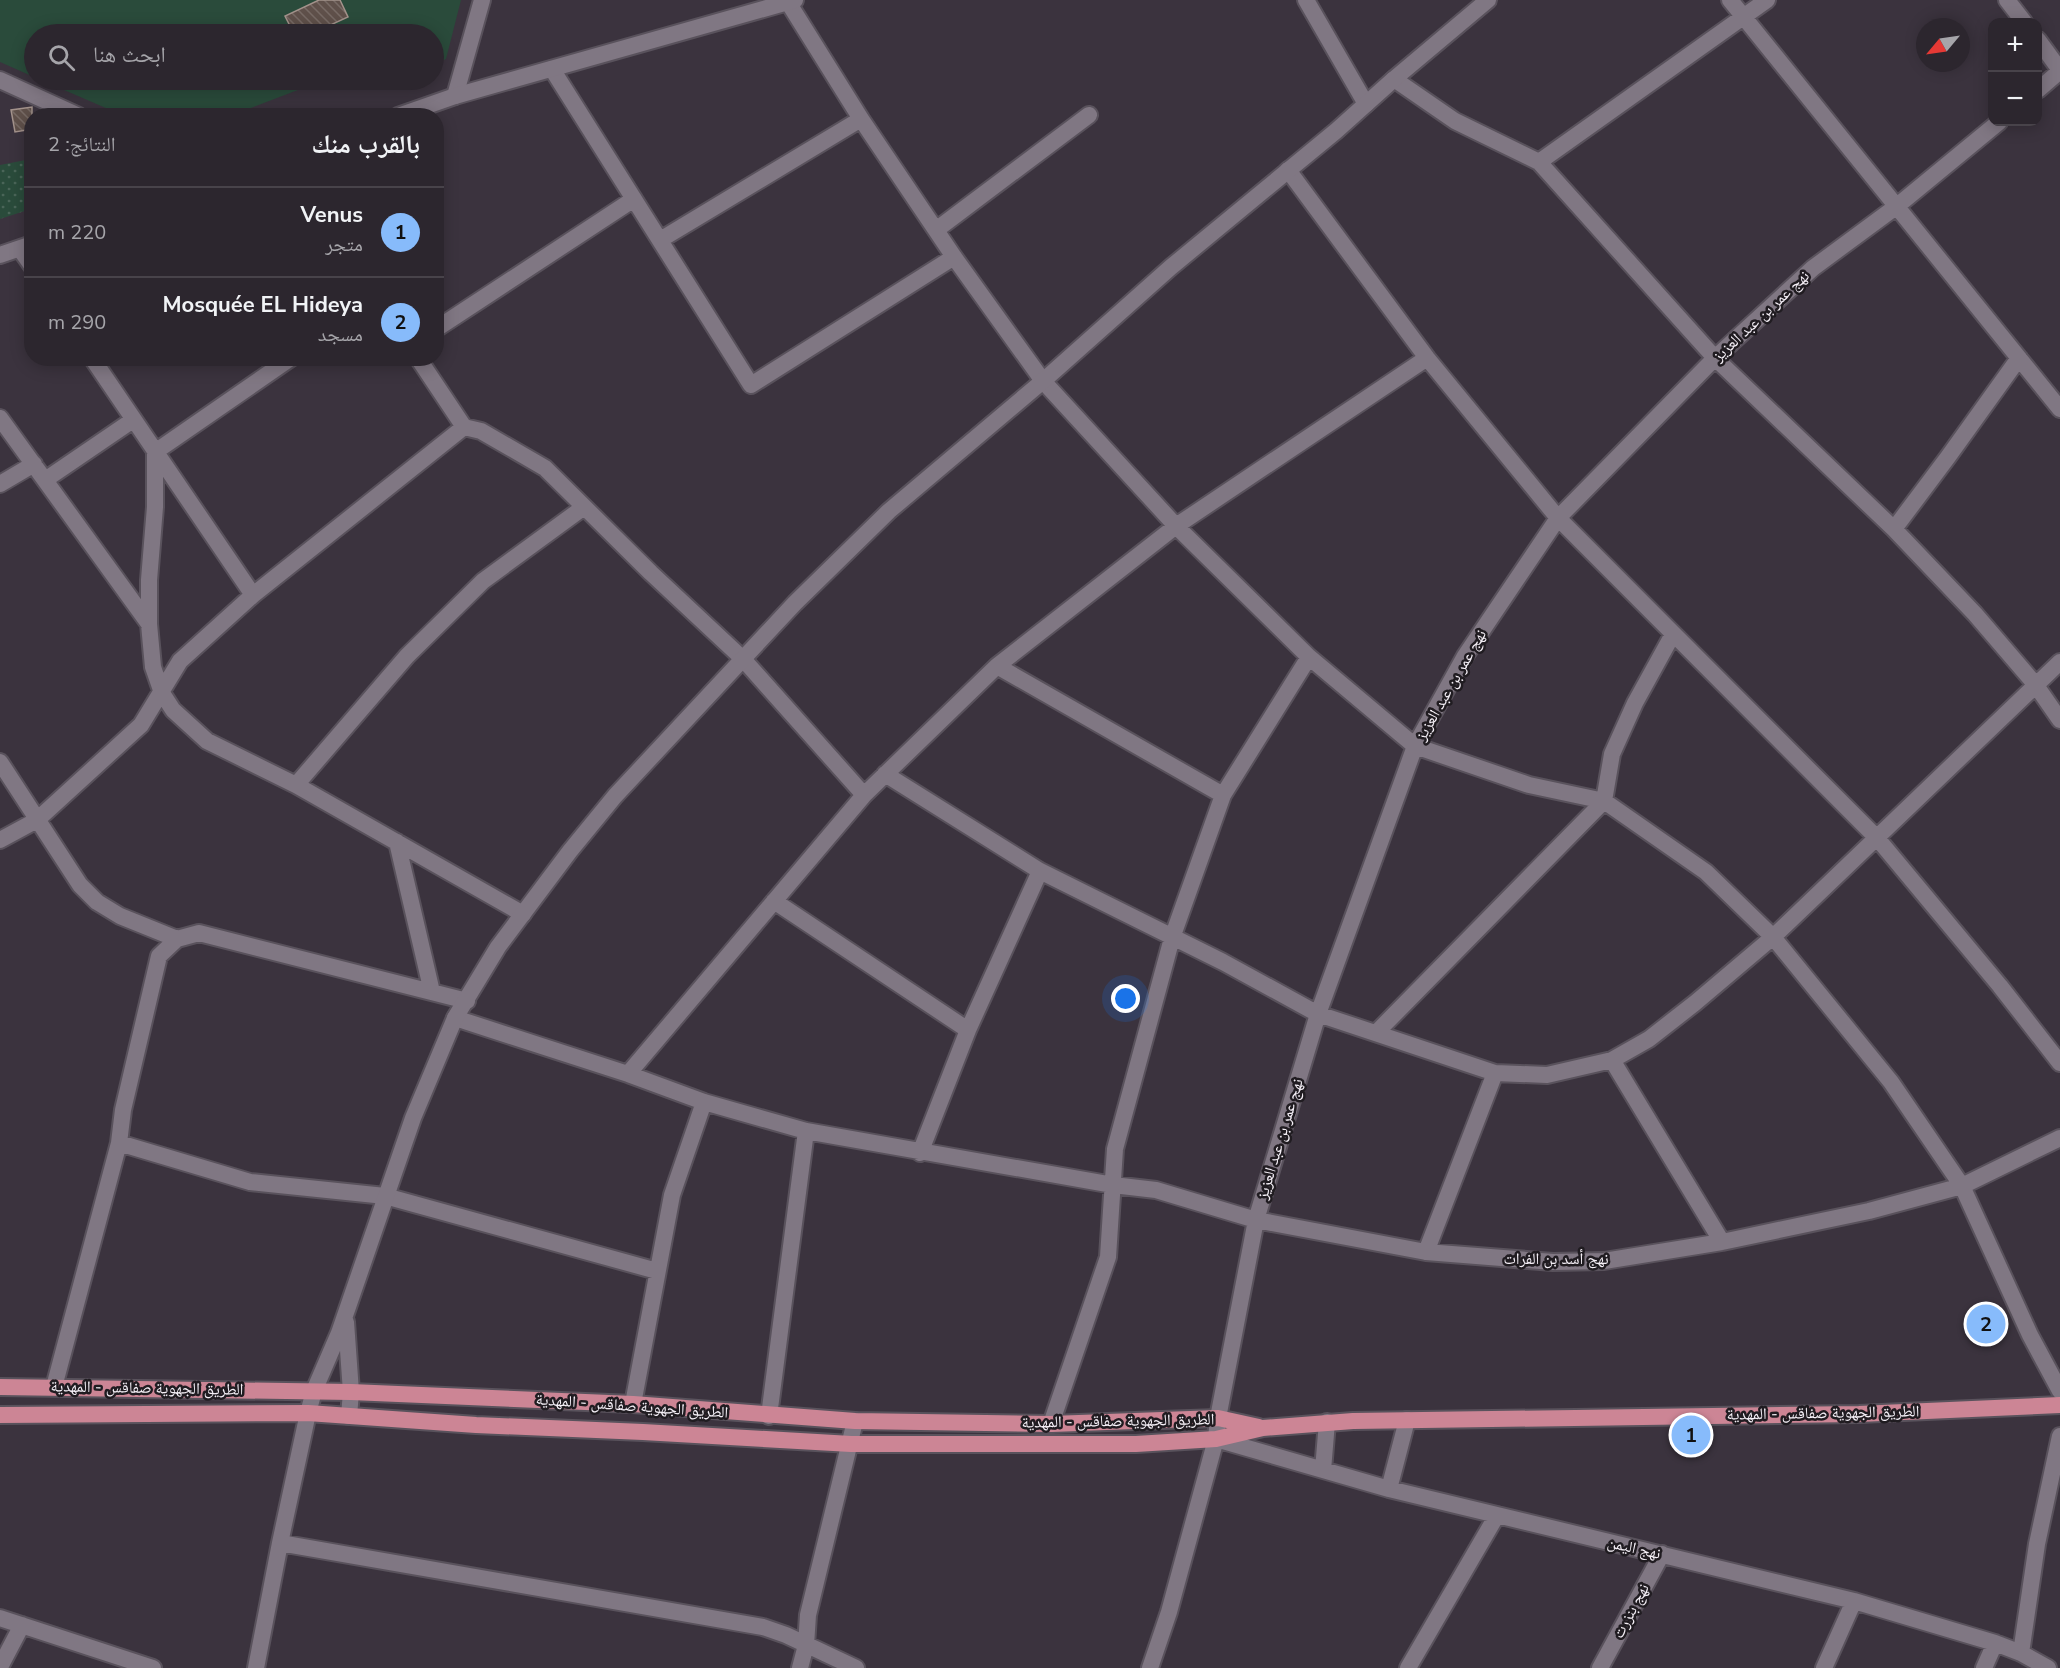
<!DOCTYPE html>
<html lang="ar">
<head>
<meta charset="utf-8">
<style>
  body { margin:0; font-family:"Nunito Sans","Noto Naskh Arabic",sans-serif; background:#38323a; color:#f1f3f6; direction:rtl }
  .controls { position:absolute; right:18px; top:18px; display:grid; overflow:hidden; border-radius:12px; box-shadow:0 3px 15px #0003 }
  .controls button { width:54px; height:54px; display:grid; place-items:center; padding:0; border:0; border-bottom:2px solid #48434a; background:#2c262e; color:#f1f3f6; font:30px sans-serif }
  .compass { position:absolute; left:1916px; top:18px; width:54px; height:54px; border-radius:50%; background:#2c262e; box-shadow:0 3px 15px #0003; rotate:241deg }
  .you { position:absolute; left:1126px; top:999px; width:21px; height:21px; margin:-15px; border:4px solid #fff; border-radius:50%; background:#1a73e8; box-shadow:0 0 0 9px #1a73e833 }
  .badge { display:grid; place-items:center; width:39px; height:39px; border-radius:50%; background:#87bbfb; color:#111; font-size:20px; font-weight:700 }
  .pin { position:absolute; translate:-50% -50%; border:3px solid #fff; box-shadow:0 2px 6px #0006 }
  .list { margin:0; padding:0; list-style:none }
  h2 { display:flex; justify-content:space-between; align-items:center; height:78px; margin:0; padding:0 24px; font-size:26px }
  h2 small { font-size:20px; font-weight:400; color:#a6a5aa }
  .list li { display:grid; grid-template-columns:39px 1fr auto; gap:18px; align-items:center; box-sizing:border-box; height:90px; padding:0 24px; border-top:2px solid #48434a }
  .list b { display:block; font-size:22px; white-space:nowrap }
  .list p { margin:0; font-size:20px; white-space:nowrap; color:#a6a5aa }
  .list em { font-size:20px; font-style:normal; color:#a6a5aa }
  .icon { flex:none; width:33px; height:33px; fill:none; stroke:currentColor; stroke-width:2; stroke-linecap:round; stroke-linejoin:round }
  .map { position:relative; flex:none; width:2060px; height:1668px; overflow:hidden; direction:ltr }
  .search { position:absolute; background:#2c262e; box-shadow:0 3px 15px #0003; left:24px; top:24px; width:420px; height:66px; display:flex; align-items:center; gap:15px; box-sizing:border-box; padding:0 21px; border-radius:33px; color:#a6a5aa; font-size:22px }
  .panel { position:absolute; background:#2c262e; box-shadow:0 3px 15px #0003; left:24px; top:108px; width:420px; height:258px; border-radius:24px; direction:rtl }
  .map>svg:first-child { display:block }
  .green { fill:url(#green-dots) }
  .pitch { fill:#2a4b3b }
  .building { fill:url(#building-back-hatch); stroke:#a3928b; stroke-width:1.5 }
  .lines { fill:none; stroke-linecap:round; stroke-linejoin:round }
  .minor-casing { stroke:#59525c; stroke-width:20 }
  .tertiary-casing { stroke:#59525c; stroke-width:20 }
  .primary-casing { stroke:#59525c; stroke-width:20 }
  .minor { stroke:#807783; stroke-width:16 }
  .tertiary { stroke:#807783; stroke-width:16 }
  .primary { stroke:#cc8595; stroke-width:16 }
  .labels { text-anchor:middle; dominant-baseline:central; stroke-width:5; stroke-linejoin:round; paint-order:stroke }
  .street-label { font-size:16px; fill:#f5f0f7; stroke:#201c21 }
</style>
</head>
<body>
<div class="map">
<svg width="2060" height="1668" viewBox="0 0 2060 1668">
  <defs>
    <pattern id="green-dots" width="8" height="8" patternUnits="userSpaceOnUse" patternTransform="scale(1.5)"><rect width="8" height="8" fill="#2a4b3b"/><path d="M2 2h.1M6 6h.1" fill="none" stroke="#4a6558" stroke-width="1.8" stroke-linecap="round"/></pattern>
    <pattern id="building-back-hatch" width="6" height="6" patternUnits="userSpaceOnUse" patternTransform="scale(1.5)"><rect width="6" height="6" fill="#5f504a"/><path d="M-1 5l2 2M0 0l6 6M5-1l2 2" fill="none" stroke="#776a65"/></pattern>
  </defs>
  <rect width="100%" height="100%" fill="#3b333e"/>
  <path class="green" d="M31,159v50l-31,10v-54z"/>
  <path class="pitch" d="M0,0h461l-15,59 -12,5v-30h-400v43l-34,-15z
    M41,80h283l-94,36 -108,-1z"/>
  <path class="building" d="M319,0h21l8,17 -37,17h-17l-9,-18z
    M32,107v22l-17,3 -4,-22z"/>
  <g class="lines">
    <g class="minor-casing">
      <path id="minor" d="M1306,0l60,104
        M1730,0l330,409
        M1767,0l-228,162 176,196 179,171 81,85 60,70 25,36
        M2007,0l17,22
        M788,2l73,117 93,138 89,124 133,145 133,131 106,89 114,39 75,16 102,71 67,65 118,145 71,104 68,149 30,56
        M2038,40l22,30
        M552,69l199,316 203,-128
        M1394,79l61,42 84,41
        M0,80l79,36
        M2038,90l22,-19
        M455,96l27,-96
        M1288,170l139,188 131,160 319,320 123,148 60,77
        M936,230l153,-115
        M660,240l201,-121
        M20,249l12,17
        M436,329l198,-130
        M92,358l161,237
        M291,358l-136,94v55l-6,73v44l4,43 9,26 11,17 34,31 89,44 227,129
        M418,358l46,69
        M0,418l149,206
        M45,480l88,-60
        M0,484l34,-20
        M1894,529l54,-72 71,-99
        M997,666l226,129
        M0,762l80,123 17,17 23,14 57,23
        M885,774l155,97 183,91 95,52 177,59 52,2 65,-15 37,-21 46,-36 78,-66 287,-275
        M296,785l111,-129 76,-75 101,-74
        M0,840l37,-20 104,-95 39,-64 73,-66 211,-168 17,4 64,37 106,105 92,86 121,136
        M397,842l35,150
        M774,901l194,129
        M455,1018l173,56 76,28 102,29 307,54 43,5 100,30 170,32 127,10 51,-1 118,-19 147,-31 93,-25 98,-48
        M1376,1033l228,-232 8,-47 23,-51 38,-69
        M1612,1060l110,182
        M628,1074l236,-279 133,-129 179,-140 251,-168
        M119,1143l4,-33 36,-154 18,-17 22,-6 268,68
        M920,1153l48,-123 72,-159
        M1426,1252l69,-179
        M54,1387l65,-244 131,39 135,14 272,75
        M633,1404l39,-209 32,-93
        M769,1416l37,-285
        M1051,1424l57,-167 7,-108 57,-211 51,-143 86,-138
        M1216,1439l173,50 465,112 141,42 26,10 27,15
        M1323,1470l4,-48
        M1389,1489l18,-69
        M280,1543l483,84 23,8 70,33
        M0,1618l153,50
        M2021,1653l16,-109 23,-108
        M0,1667l22,-42
        M256,1668l24,-125 28,-130
        M800,1668l6,-23 2,-30 47,-194
        M1150,1668l19,-56 47,-173 2,-21 38,-198 62,-206 97,-268 50,-90 93,-138 157,-160 98,-90 84,-62 102,-84
        M1408,1668l89,-153
        M1600,1668l62,-114
        M1824,1668l30,-67
        M1984,1668l11,-25"/>
    </g>
    <g class="tertiary-casing">
      <path id="tertiary" d="M398,116l57,-20 340,-96
        M0,255l32,-11
        M346,1322l5,70 -2,24
        M308,1413l6,-22 25,-58 74,-215 42,-100 43,-71 72,-96 45,-55 180,-193 94,-92 154,-130 128,-114 165,-136 58,-52 94,-79"/>
    </g>
    <g class="primary-casing">
      <path id="primary" d="M0,1387l351,5 282,12 222,17 196,3 167,-6 41,9
        M0,1415l308,-2 168,12 167,7 208,12h285l80,-5 47,-11 90,-7 506,-7 201,-9"/>
    </g>
    <use href="#minor" class="minor"/>
    <use href="#tertiary" class="tertiary"/>
    <use href="#primary" class="primary"/>
  </g>
  <g class="labels">
    <g class="street-label">
      <text transform="translate(1761 316) rotate(-43)">نهج عمر بن عبد العزيز</text>
      <text transform="translate(1451 685) rotate(-60)">نهج عمر بن عبد العزيز</text>
      <text transform="translate(1280 1139) rotate(-73)">نهج عمر بن عبد العزيز</text>
      <text x="1556" y="1259">نهج أسد بن الفرات</text>
      <text transform="translate(147 1388) rotate(1)">الطريق الجهوية صفاقس - المهدية</text>
      <text transform="translate(632 1406) rotate(4)">الطريق الجهوية صفاقس - المهدية</text>
      <text transform="translate(1823 1413) rotate(-1)">الطريق الجهوية صفاقس - المهدية</text>
      <text transform="translate(1118 1421) rotate(-1)">الطريق الجهوية صفاقس - المهدية</text>
      <text transform="translate(1634 1548) rotate(13)">نهج اليمن</text>
      <text transform="translate(1631 1611) rotate(-62)">نهج بنزرت</text>
    </g>
  </g>
</svg>
<div class="controls">
<button>+</button>
<button>−</button>
</div>
<svg class="compass" viewBox="-18 -18 36 36"><path d="M0-13l5 13h-10z" fill="#e53935"/><path d="M0 13l5-13h-10z" fill="#a6a5aa"/></svg>
<div class="you"></div>
<div class="pin badge" style="left:1691px;top:1435px">1</div>
<div class="pin badge" style="left:1986px;top:1324px">2</div>
<div class="search"><svg class="icon" aria-label="search" viewBox="0 0 24 24"><circle cx="10" cy="10" r="6"/><path d="M15 15l6 6"/></svg>ابحث هنا</div>
<section class="panel">
<h2>بالقرب منك<small>النتائج: 2</small></h2>
<ul class="list">
<li><span class="badge">1</span><div><b>Venus</b><p>متجر</p></div><em>220 m</em></li>
<li><span class="badge">2</span><div><b>Mosquée EL Hideya</b><p>مسجد</p></div><em>290 m</em></li>
</ul>
</section>
</div>
</body>
</html>
